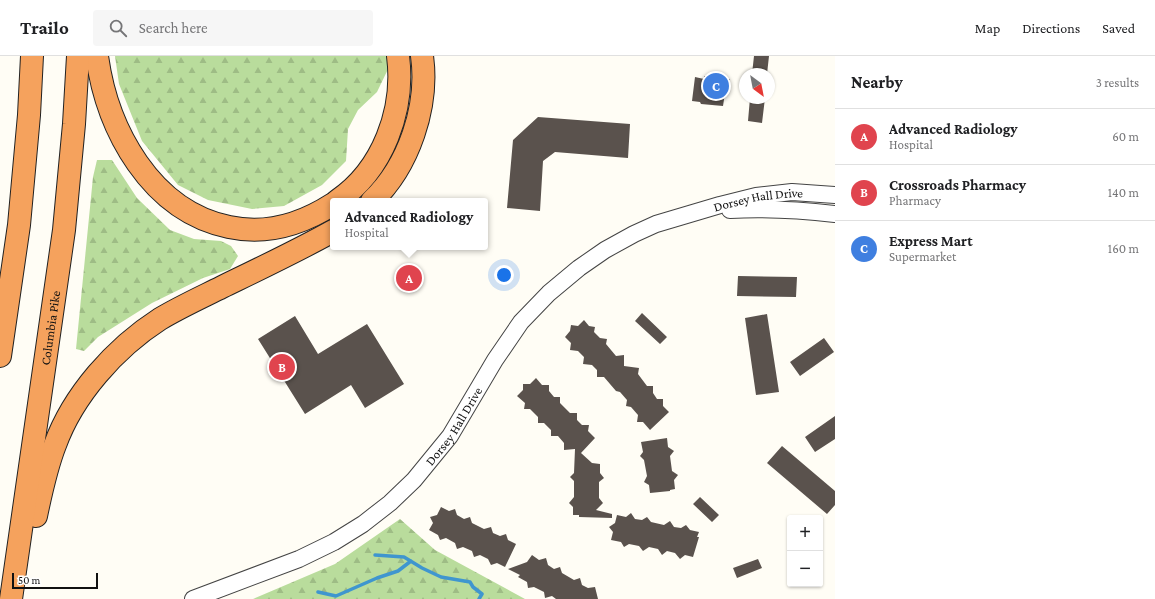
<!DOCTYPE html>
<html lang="en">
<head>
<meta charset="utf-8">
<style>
  body { margin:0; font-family:"Crimson Pro",serif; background:#f6f6f6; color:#202124 }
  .controls { position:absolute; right:12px; bottom:12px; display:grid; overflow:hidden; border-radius:4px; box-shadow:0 1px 3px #0004 }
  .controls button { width:36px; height:36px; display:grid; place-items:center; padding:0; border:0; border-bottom:1px solid #e0e0e0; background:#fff; color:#202124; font:20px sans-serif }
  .compass { position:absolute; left:739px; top:12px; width:36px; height:36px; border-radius:50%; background:#fff; box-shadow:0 1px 3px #0004; rotate:148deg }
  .scale { position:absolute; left:12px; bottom:10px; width:86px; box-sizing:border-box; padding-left:4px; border:2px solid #111; border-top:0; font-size:11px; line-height:14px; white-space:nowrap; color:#111; -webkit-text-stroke:3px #fff; paint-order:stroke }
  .you { position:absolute; left:504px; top:219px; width:14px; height:14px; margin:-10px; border:3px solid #fff; border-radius:50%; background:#1a73e8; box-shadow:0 0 0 6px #1a73e833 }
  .badge { display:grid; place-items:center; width:26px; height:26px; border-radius:50%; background:#d93025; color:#fff; font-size:13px; font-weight:700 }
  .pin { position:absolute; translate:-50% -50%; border:2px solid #fff; box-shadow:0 1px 4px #0006 }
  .popup { position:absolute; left:330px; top:142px; width:158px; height:52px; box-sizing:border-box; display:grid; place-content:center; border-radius:4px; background:#fff; filter:drop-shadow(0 1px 3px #0005); font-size:13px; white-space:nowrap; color:#757577 }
  .popup b { font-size:15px; color:#202124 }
  .popup::after { content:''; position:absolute; left:50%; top:100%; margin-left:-8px; border:8px solid transparent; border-top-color:#fff }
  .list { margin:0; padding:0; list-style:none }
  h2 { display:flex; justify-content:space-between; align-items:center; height:52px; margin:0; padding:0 16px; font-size:17px }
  h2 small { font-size:13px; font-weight:400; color:#757577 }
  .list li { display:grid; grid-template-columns:26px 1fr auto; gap:12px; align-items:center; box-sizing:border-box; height:56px; padding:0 16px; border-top:1px solid #e0e0e0 }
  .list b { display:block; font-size:15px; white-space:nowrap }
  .list p { margin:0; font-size:13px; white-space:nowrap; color:#757577 }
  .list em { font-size:13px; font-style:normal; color:#757577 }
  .icon { flex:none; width:22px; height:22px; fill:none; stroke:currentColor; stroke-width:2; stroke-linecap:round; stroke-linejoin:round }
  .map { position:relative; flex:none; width:835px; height:543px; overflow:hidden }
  header { display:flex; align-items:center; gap:24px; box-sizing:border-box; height:56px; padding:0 20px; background:#fff; border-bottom:1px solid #e0e0e0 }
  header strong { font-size:19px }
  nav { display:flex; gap:22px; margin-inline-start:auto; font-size:14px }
  .search { width:280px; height:36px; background:#f6f6f6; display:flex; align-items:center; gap:10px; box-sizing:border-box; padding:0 14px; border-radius:4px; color:#757577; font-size:15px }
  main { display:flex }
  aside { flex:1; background:#fff }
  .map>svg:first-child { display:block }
  .forest { fill:url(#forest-firs) }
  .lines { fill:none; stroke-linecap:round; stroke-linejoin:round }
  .stream { stroke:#3f96cf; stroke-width:3.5 }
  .building { fill:#5a524d }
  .minor-casing { stroke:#444; stroke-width:18 }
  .highway-casing { stroke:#222; stroke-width:24 }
  .minor { stroke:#fff; stroke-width:16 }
  .highway { stroke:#f5a25d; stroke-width:22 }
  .labels { text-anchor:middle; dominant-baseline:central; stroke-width:4; stroke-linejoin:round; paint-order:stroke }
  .street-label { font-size:13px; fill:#111; stroke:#fff }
</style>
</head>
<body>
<header>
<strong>Trailo</strong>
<div class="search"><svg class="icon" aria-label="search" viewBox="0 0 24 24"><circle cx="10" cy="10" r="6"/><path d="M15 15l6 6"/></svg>Search here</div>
<nav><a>Map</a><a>Directions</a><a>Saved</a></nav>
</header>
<main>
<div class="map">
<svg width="835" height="543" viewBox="0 0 835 543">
  <defs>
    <pattern id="forest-firs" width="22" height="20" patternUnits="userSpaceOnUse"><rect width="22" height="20" fill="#b9dc9c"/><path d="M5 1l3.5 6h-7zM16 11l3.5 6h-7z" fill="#9ebc85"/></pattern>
  </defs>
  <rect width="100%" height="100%" fill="#fffdf5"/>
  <path class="forest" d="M115,0h272l3,9 -13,27 -19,18 -10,19 -2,32 -24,24 -38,21 -32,3 -44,-9 -30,-15 -36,-44 -23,-57z
    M97,104h15l25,38 33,32 24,9 27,2 10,5 7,10 -8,13 -27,9 -51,25 -54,34 -14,14 -8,-2 17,-172z
    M400,463l35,31 90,49h-272l82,-35z"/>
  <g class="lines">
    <path class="stream" d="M375,499l29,2 18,11 19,9 29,5 3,5 9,7 -3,5
      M318,536l18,4 41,-18 21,-7 13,-10"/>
  </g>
  <path class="building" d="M754,0h15l-2,18h-15z
    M704,20l26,3 -2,15 -3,-1 -2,13 -22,-2 -1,-2 -8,-1 3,-24 9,2z
    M750,42h15l-3,25 -14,-2z
    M538,61l92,7 -2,34 -73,-6 -12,9 -3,50 -33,-3 6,-68z
    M738,220l59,1 -1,20 -59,-1z
    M642,257l25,24 -7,7 -25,-23z
    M767,258l12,78 -23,3 -11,-77z
    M295,260l23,38 49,-30 37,60 -39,24 -14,-23 -46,29 -47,-75z
    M584,264l5,6 6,1 -1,5 6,6 7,1 -1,5 10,12 8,-1v11l15,2 -1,6 9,12h6v7l4,6h6v7l6,6 -19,18 -7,-8h-6l1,-7 -7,-8 -5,-1 1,-6 -7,-8 -4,-1 -12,-14h-7v-7l-5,-5 -9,-1 1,-7 -6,-6 -8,-1 1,-7 -6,-6 5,-6 1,-6 7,1z
    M824,282l10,14 -34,24 -10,-14z
    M536,322l6,7h7v6l5,6h6v6l10,10h7v7l5,5h7l-1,6 7,7 -14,15 11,10 8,1v9l4,5 -5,4v16l4,5 -7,7 16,4v4l-33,-1v-2h-6v-8l-4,-4 5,-6v-16l-4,-4 4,-4 1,-24 -11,1v-7l-6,-7h-7v-6l-7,-7h-6v-6l-8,-8h-6l1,-6 -8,-7 6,-6v-6h7z
    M835,360v23l-20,13 -10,-15z
    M667,382l1,9 6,4 -4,5 2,15 6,4 -4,5 1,9 -5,1v1l-20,2 -1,-8 -5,-3 3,-6 -3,-16 -4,-4 3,-4 -2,-10z
    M782,390l53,45v14l-8,9 -60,-51z
    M700,441l19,18 -7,7 -19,-18z
    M441,451l8,4 6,-2 2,6 7,4 6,-2 2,6 12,6 7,-2 2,6 7,3 6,-2 2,6 8,4 -11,23 -8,-4 -6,2 -3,-6 -8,-4 -6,2 -2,-6 -9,-4 -6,2 -2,-6 -9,-5 -6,2 -2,-5 -9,-5 4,-7 -3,-6 7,-2z
    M631,457l4,6 7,1 5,-3 4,5 13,3 6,-4 4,6 7,1 5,-3 4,5 9,2 -2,5h2l-6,20 -8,-2 -5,4 -5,-6 -8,-2 -5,4 -4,-6 -9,-2 -6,4 -4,-5 -10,-2 -5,3 -3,-5 -10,-2 2,-8 -4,-5 6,-4 2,-8 9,2z
    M532,499l7,5 7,-2 2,7 6,4 6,-2 2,6 12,7 6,-2 2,7 6,3 7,-1 3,12h-42l-4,-3 -7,2 -1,-6 -10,-5 -6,1 -1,-6 -9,-5 2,-2 -12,-6 19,-7z
    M758,503l4,9 -25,10 -4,-10z"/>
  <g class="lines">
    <g class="minor-casing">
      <g id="minor">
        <path d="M730,154c35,-2 70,0 105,4"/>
        <path id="s1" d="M193,543l106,-40 35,-17 29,-18 27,-21 24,-23 36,-44 45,-76 26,-38 28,-29 30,-25 26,-18 29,-16 22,-10 64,-19 36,-9 36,-4 43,3"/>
      </g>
    </g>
    <g class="highway-casing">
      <g id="highway">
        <path d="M97,0c10,74 54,155 132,171 37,8 73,-3 104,-23"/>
        <path d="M337,145c46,-31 68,-91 61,-145"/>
        <path d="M372,145c37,-35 57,-95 50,-145"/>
        <path d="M0,300l19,-131 10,-110 3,-59"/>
        <path d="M36,460c5,-24 10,-48 19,-71 18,-50 60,-97 105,-126 20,-12 42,-22 62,-32 37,-18 75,-36 111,-56"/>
        <path id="s2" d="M11,543l53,-369 10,-106 4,-68"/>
      </g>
    </g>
    <use href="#minor" class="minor"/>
    <use href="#highway" class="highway"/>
  </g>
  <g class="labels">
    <g class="street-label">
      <text stroke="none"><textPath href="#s1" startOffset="719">Dorsey Hall Drive</textPath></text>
      <text stroke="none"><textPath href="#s2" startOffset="274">Columbia Pike</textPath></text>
      <text stroke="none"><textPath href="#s1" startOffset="321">Dorsey Hall Drive</textPath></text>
    </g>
  </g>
</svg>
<div class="controls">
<button>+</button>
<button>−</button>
</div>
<svg class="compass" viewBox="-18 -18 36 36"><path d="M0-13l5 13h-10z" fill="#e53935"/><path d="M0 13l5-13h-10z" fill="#757577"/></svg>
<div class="scale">50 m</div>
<div class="you"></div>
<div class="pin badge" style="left:409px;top:222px;background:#e0444e">A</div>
<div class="popup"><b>Advanced Radiology</b>Hospital</div>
<div class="pin badge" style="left:282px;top:311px;background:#e0444e">B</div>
<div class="pin badge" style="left:716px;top:30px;background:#3f7fe0">C</div>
</div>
<aside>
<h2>Nearby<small>3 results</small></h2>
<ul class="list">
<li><span class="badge" style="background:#e0444e">A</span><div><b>Advanced Radiology</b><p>Hospital</p></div><em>60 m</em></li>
<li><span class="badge" style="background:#e0444e">B</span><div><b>Crossroads Pharmacy</b><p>Pharmacy</p></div><em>140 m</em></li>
<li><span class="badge" style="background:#3f7fe0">C</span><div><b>Express Mart</b><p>Supermarket</p></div><em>160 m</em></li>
</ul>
</aside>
</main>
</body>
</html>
